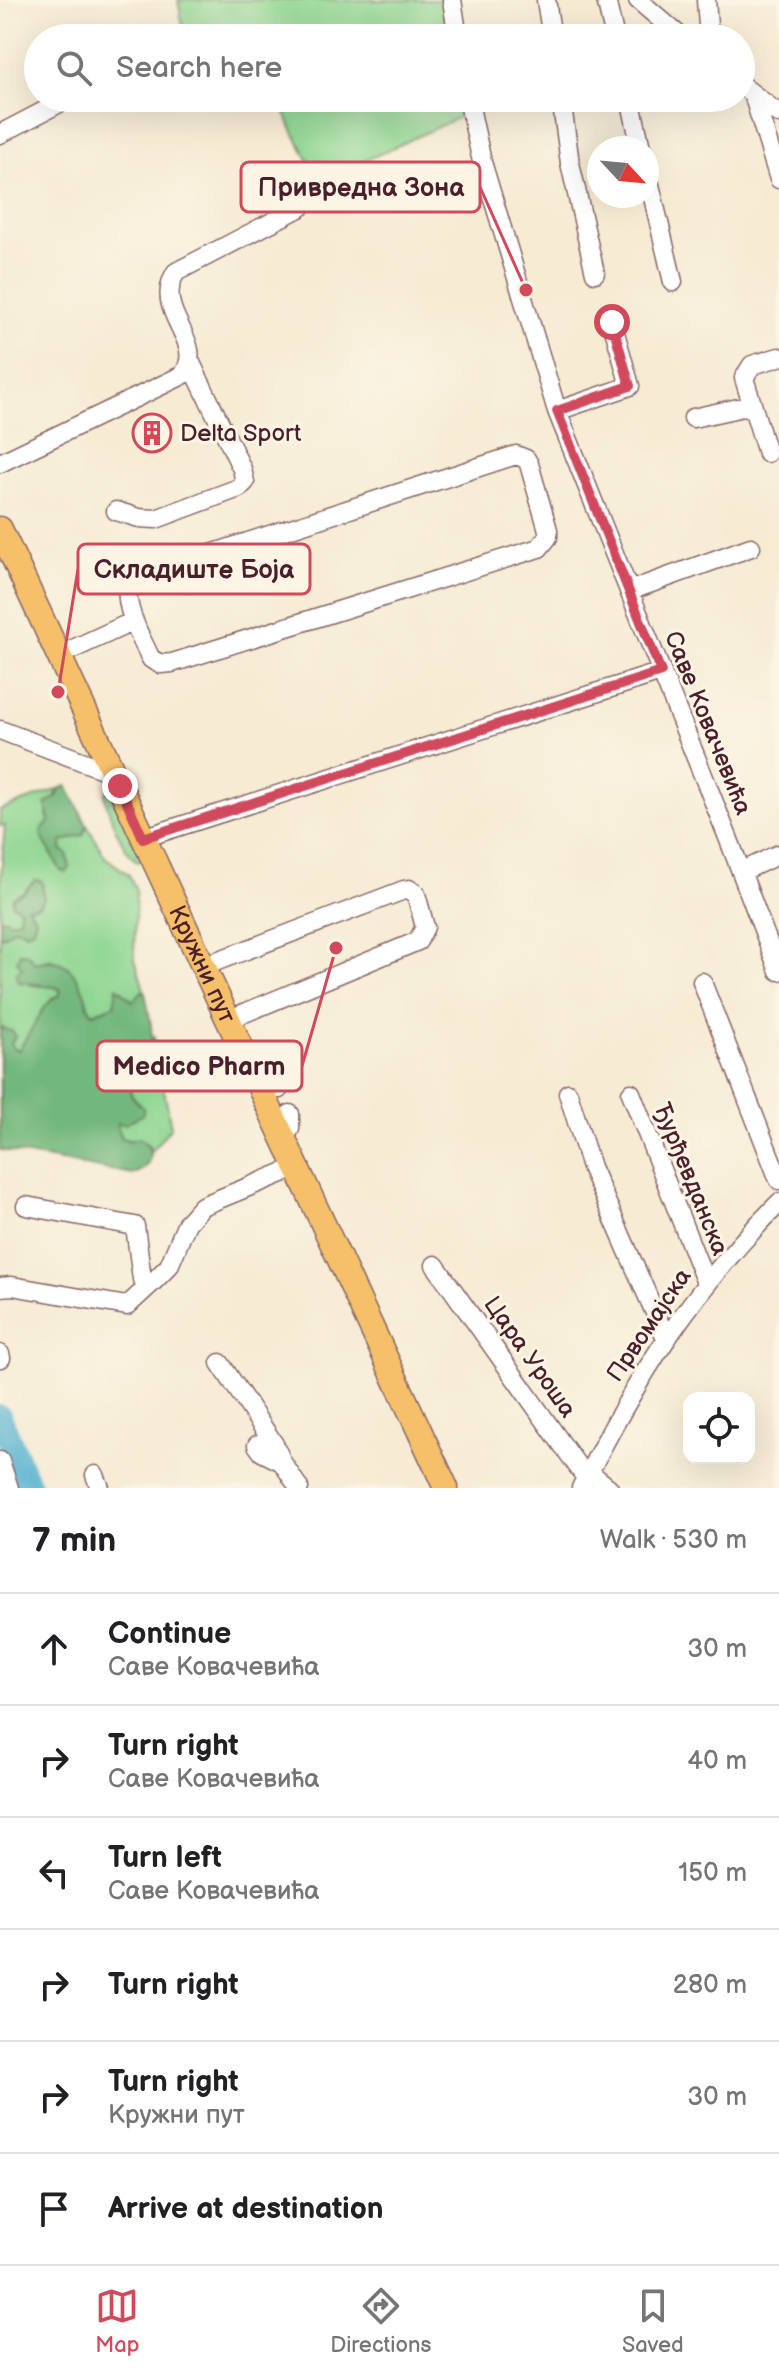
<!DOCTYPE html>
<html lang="en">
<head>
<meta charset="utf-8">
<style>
  body { margin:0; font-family:"Balsamiq Sans",sans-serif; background:#f6f6f6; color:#202124 }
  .controls { position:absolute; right:24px; bottom:24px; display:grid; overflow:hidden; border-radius:16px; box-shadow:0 8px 32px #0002 }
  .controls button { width:72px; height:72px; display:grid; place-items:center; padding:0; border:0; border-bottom:2px solid #e0e0e0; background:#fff; color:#202124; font:40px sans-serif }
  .compass { position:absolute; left:587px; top:136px; width:72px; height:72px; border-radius:50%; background:#fff; box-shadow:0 8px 32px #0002; rotate:116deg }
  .stop { position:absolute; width:24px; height:24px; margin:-18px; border:6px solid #d1495b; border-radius:50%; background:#fff }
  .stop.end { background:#d1495b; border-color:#fff; box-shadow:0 2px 8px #0008 }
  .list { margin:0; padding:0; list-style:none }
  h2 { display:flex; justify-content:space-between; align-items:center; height:104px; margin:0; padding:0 32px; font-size:34px }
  h2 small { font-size:26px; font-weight:400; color:#757577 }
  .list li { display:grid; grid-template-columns:52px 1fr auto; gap:24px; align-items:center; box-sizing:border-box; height:112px; padding:0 32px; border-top:2px solid #e0e0e0 }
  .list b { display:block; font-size:30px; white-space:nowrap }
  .list p { margin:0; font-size:26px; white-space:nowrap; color:#757577 }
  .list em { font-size:26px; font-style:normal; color:#757577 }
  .icon { flex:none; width:44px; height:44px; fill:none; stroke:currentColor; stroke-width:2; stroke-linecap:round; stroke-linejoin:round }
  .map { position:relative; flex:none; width:779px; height:1488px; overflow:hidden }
  .search { position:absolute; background:#fff; box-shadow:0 8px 32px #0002; left:24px; right:24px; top:24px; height:88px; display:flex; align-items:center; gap:20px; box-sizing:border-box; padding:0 28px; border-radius:44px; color:#757577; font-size:30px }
  .sheet { height:776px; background:#fff }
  nav { display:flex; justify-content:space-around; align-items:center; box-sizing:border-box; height:112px; border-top:2px solid #e0e0e0; background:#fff; font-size:22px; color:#757577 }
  nav a { display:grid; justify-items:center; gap:4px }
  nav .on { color:#d1495b }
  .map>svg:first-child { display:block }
  .green { fill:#8dd691; stroke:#6c7a5e; stroke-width:2 }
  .forest { fill:#72b77b; stroke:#5e6b53; stroke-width:2 }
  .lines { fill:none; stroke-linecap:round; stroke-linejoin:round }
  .river { stroke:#52b0d1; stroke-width:24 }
  .minor-casing { stroke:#866666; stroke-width:21 }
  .major-casing { stroke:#866666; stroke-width:27 }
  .minor { stroke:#fff; stroke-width:18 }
  .major { stroke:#f6c06b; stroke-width:24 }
  .route { stroke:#d1495b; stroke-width:10 }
  .labels { text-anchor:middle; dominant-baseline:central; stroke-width:6; stroke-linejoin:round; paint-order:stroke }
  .poi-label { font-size:24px; fill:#4a1f2b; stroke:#fcf5e5; text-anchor:start }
  .street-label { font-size:24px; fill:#4a1f2b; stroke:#fcf5e5 }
  .leader { fill:none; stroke:#d1495b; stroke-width:3 }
  .callout-dot { fill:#d1495b; stroke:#fcf5e5; stroke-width:3 }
  .callout { fill:#fcf5e5; stroke:#d1495b; stroke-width:3 }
  .callout-label { font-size:26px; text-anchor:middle; font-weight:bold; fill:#4a1f2b }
</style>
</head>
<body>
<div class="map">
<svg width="779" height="1488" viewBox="0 0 779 1488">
  <rect width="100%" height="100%" fill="#fcf5e5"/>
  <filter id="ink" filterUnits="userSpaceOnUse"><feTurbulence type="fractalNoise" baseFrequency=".0125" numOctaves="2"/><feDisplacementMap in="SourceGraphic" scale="16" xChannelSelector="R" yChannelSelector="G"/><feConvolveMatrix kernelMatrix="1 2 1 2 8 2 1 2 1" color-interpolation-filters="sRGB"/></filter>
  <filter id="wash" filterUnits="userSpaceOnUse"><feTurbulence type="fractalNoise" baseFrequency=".006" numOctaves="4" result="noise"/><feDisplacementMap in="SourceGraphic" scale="32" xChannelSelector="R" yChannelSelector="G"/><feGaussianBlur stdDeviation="1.8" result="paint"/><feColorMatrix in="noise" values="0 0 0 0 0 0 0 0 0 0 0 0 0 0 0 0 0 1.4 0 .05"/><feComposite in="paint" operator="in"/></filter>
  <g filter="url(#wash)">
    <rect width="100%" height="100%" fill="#f6ebd3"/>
    <path class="green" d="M178,0h270l6,38h-269z
      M277,98h187l2,16 -147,68z
      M110,788l32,71 -4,3c-15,-10 -31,-50 -33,-68z
      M59,789l-12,26 14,34 1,-7 21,-7 4,-10 18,32 24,18 7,15 -2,66 11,37 -3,-1 -9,9 -8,-4 -3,-7 -8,15 -21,8 -42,-54 -29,9 9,17 24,2 6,3 -2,6 -40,55 -6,-3 -10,-20h-3v-91l10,-8 9,-1 11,-16 -2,-5 7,-27 -11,12 -5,27 -9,3 -4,-3h-6c0,-33 2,-61 5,-94l-5,1v-16z
      M154,1037l17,90 -20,24 -3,-7 -27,-6 -4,-10 1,-5 25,-15 -12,-13v-13l11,-10z"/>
    <path class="forest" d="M67,786l20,39 -4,10 -21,7 -1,7 6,5 3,14 -3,4 -6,-1 -20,-36 1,-6 7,-7 -3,-18 12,-9 1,-6z
      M35,880l7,1 2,18 -6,7 -10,1 8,12 -3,10 -7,3c-16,-9 -14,2 -26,5v-18h6l4,3 9,-3 1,-10 -8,-5 1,-7 11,-5z
      M20,953l8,1 7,9c28,-7 40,5 50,32 3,8 1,12 8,18l21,-8 3,-18 16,14 9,-10 3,2c7,35 15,62 -14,89v13l12,13v6l-18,10 -7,-1 -1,5 4,10 8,3 10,-3c17,11 13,30 -6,36l-133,-24v-122l12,3 3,6 -4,6 2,5 6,2 25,-42 10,-11 5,-1 2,-6 -6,-3 -36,-5 -3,-9 6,-5 -5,-8z"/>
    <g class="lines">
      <path class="river" d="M0,1417l30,71"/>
    </g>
  </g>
  <g filter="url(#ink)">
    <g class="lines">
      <g class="minor-casing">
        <path id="minor" d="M452,0l6,38
          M546,0l6,38
          M606,0l9,38
          M638,0l44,38
          M706,0l3,38
          M741,85l38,29
          M753,94l26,85
          M468,98l14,64 75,249 172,429 50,131
          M561,98l9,65 25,110
          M630,98l11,50
          M0,134l69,-36
          M647,172l26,110
          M557,411l73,-25 -18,-64
          M693,418l59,-13
          M767,453l-23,-75 8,-13 27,-8
          M516,455l10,4 3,5 19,66v7l-9,11 -367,115 -11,1 -10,-5c-9,-19 -32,-60 -20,-79z
          M0,463l183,-88c25,-35 -32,-62 -7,-103l125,-65
          M116,511l23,7 17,1 83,-31 6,-6 -3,-13 -52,-108
          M629,591l122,-44
          M60,655l74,-34
          M0,730l113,43
          M143,838l518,-166
          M741,872l38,-18
          M204,966l200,-76 5,-1 7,5 9,33 -7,14 -188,78
          M702,982l77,198
          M254,1073l16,1 9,15
          M568,1093l23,74 75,171
          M631,1093l75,190
          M283,1138l7,-9v-15
          M26,1206l109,20 7,53 11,3 16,-16 18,-43 15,-17 95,-39
          M435,1265l151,213
          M0,1287l12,-1 115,20 26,-24
          M0,1354l1,4
          M220,1363l54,81 8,18
          M257,1445l5,7 20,10 17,26
          M0,1461l9,27
          M589,1472l20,16
          M95,1475l5,13
          M581,1488c56,-111 109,-196 198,-285"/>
      </g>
      <g class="major-casing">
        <g id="major">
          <path id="s1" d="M0,529l446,959"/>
        </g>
      </g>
      <use href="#minor" class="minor"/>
      <use href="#major" class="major"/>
    </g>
  </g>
  <g class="lines" filter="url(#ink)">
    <path class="route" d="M120,786l23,52 518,-166 -104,-261 73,-25 -18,-64"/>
  </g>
  <defs>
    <g id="building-ring" transform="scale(2)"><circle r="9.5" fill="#fcf5e5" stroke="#d1495b" stroke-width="1.5"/><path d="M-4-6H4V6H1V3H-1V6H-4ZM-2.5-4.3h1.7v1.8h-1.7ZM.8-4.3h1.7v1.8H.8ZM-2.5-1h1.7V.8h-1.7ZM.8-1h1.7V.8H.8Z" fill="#d1495b"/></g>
  </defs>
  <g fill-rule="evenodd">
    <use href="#building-ring" x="152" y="433"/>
  </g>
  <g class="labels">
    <g class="poi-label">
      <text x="180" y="433">Delta Sport</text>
    </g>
    <g class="street-label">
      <text transform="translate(708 723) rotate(68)">Саве Ковачевића</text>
      <text stroke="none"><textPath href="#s1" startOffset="480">Кружни пут</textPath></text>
      <text transform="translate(691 1179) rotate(68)">Ђурђевданска</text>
      <text transform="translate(649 1325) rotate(-56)">Првомајска</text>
      <text transform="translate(530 1357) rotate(55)">Цара Уроша</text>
    </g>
  </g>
  <path class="leader" d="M526 290L480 187M58 692L78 569M336 948L302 1066"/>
  <g class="callout-dot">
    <circle cx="526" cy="290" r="8"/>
    <circle cx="58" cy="692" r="8"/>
    <circle cx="336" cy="948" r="8"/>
  </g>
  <g class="callout">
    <rect x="241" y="162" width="239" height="50" rx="8"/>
    <rect x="78" y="544" width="232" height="50" rx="8"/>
    <rect x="97" y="1041" width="205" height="50" rx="8"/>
  </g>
  <g class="callout-label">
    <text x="361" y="196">Привредна Зона</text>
    <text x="194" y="578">Складиште Боја</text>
    <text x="199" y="1075">Medico Pharm</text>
  </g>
</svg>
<div class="controls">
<button><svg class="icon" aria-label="locate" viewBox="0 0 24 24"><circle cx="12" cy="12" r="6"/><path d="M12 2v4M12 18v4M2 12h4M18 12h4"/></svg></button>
</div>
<svg class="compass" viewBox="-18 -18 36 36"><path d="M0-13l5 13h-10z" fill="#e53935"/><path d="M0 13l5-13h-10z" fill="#757577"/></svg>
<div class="stop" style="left:612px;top:322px"></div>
<div class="stop end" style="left:120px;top:786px"></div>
<div class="search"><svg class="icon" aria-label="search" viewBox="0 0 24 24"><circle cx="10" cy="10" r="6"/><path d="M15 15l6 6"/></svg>Search here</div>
</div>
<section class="sheet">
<h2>7 min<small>Walk · 530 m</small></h2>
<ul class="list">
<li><svg class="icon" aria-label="ahead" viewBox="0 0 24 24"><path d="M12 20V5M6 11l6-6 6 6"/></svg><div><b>Continue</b><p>Саве Ковачевића</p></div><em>30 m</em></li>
<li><svg class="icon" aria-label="right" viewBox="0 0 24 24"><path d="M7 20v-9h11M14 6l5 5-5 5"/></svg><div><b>Turn right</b><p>Саве Ковачевића</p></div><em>40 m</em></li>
<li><svg class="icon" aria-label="left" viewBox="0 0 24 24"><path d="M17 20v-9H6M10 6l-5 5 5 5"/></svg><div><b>Turn left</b><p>Саве Ковачевића</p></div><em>150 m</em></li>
<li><svg class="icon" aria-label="right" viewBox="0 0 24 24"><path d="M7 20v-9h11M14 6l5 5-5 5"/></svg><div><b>Turn right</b></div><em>280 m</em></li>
<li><svg class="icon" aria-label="right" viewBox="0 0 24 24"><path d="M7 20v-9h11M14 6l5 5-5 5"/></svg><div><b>Turn right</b><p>Кружни пут</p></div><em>30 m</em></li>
<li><svg class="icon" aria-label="arrive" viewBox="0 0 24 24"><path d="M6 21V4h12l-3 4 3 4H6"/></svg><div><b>Arrive at destination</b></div></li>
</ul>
</section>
<nav>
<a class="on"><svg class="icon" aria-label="map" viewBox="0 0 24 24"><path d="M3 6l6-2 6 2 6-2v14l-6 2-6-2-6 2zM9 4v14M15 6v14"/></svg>Map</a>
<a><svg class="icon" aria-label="directions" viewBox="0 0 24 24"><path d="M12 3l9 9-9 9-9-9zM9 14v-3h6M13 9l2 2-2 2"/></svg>Directions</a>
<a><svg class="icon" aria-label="saved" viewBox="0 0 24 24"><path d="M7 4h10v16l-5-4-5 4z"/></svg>Saved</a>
</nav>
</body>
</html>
